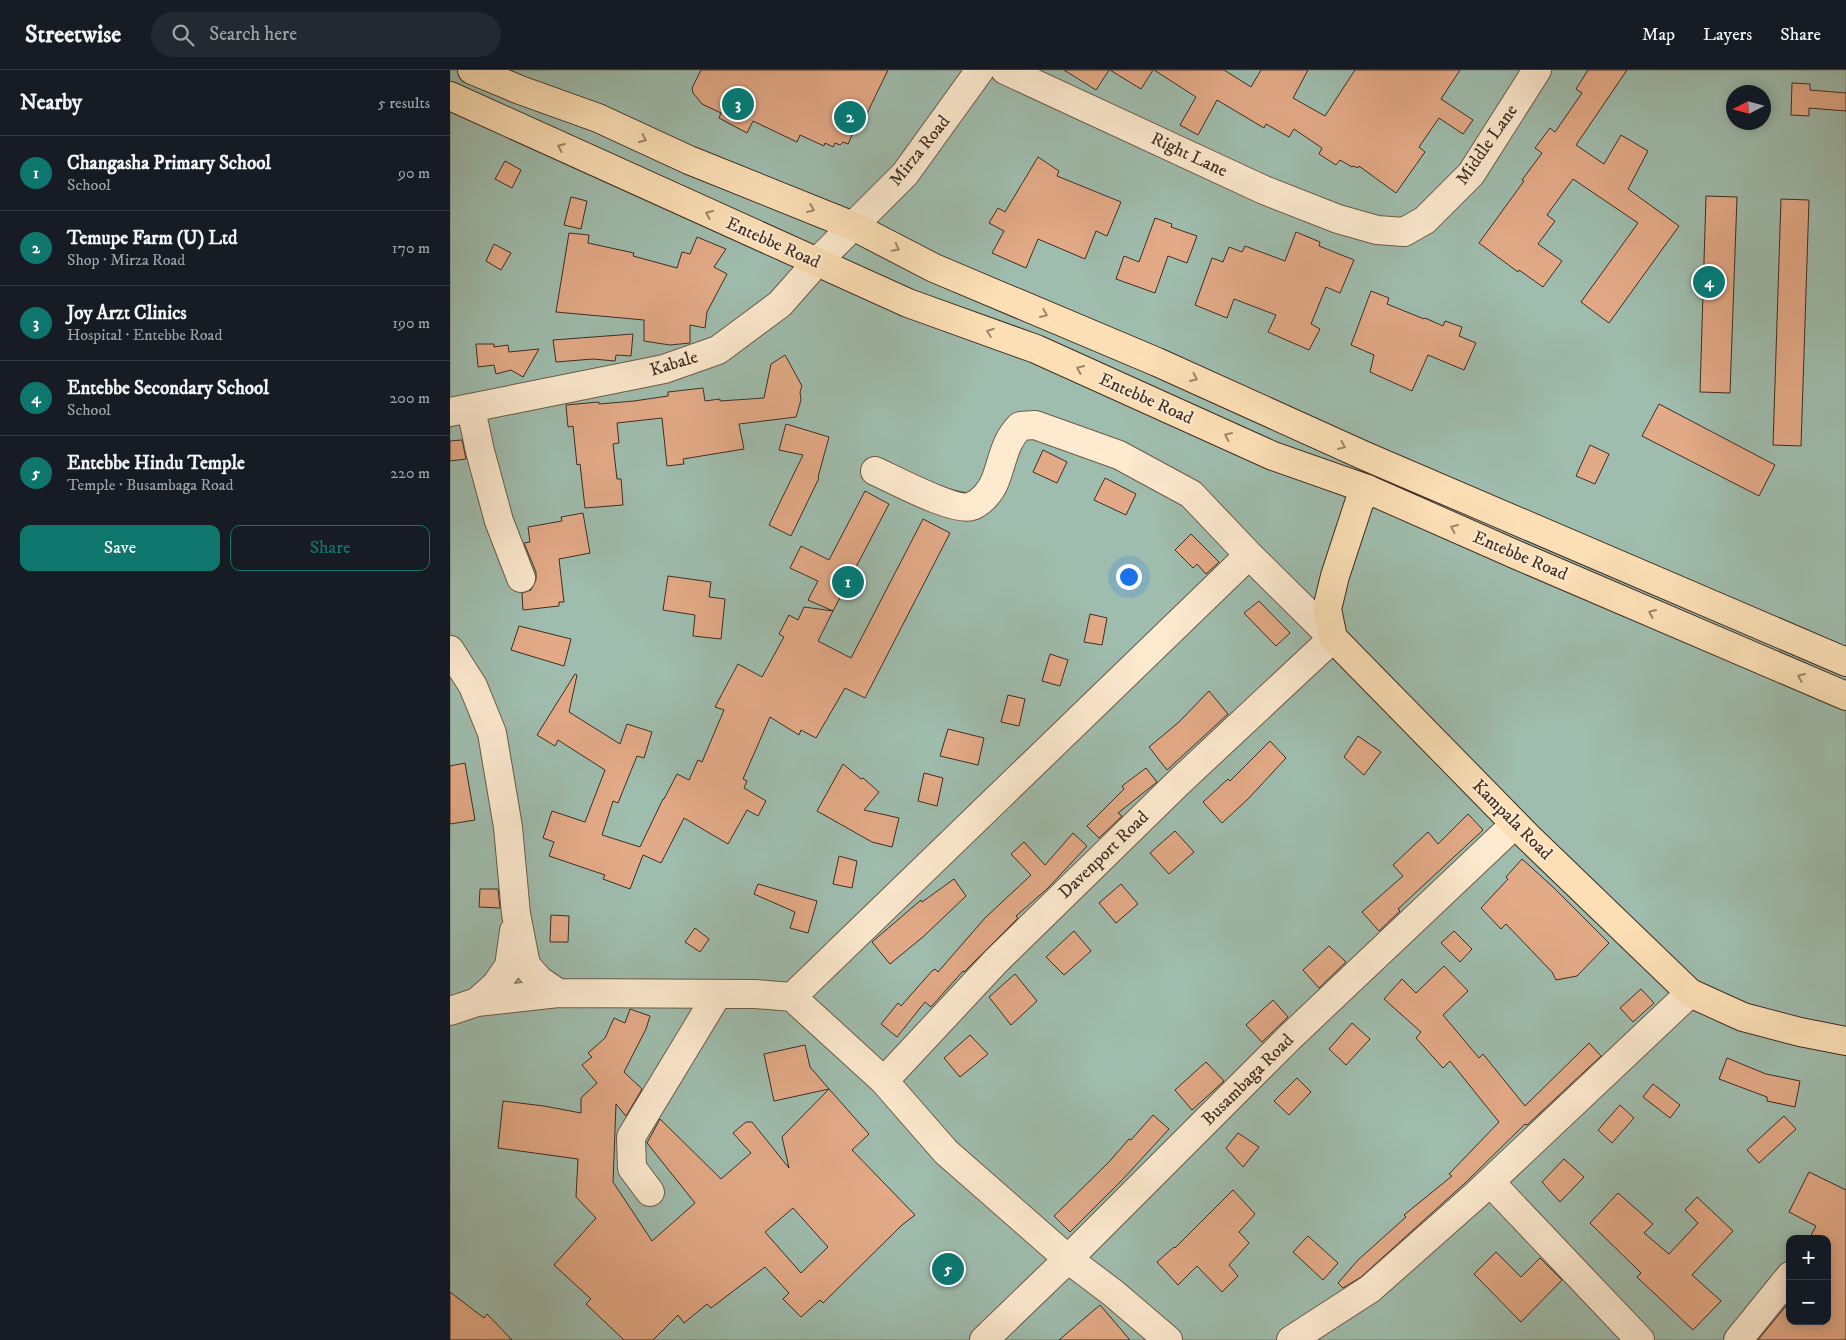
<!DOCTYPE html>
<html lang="en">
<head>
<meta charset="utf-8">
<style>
  body { margin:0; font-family:"IM FELL DW Pica",serif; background:#242831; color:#f1f3f6 }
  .controls { position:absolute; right:15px; bottom:15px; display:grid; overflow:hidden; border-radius:10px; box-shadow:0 2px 12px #0003 }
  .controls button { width:45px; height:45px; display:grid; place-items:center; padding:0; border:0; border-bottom:1px solid #363941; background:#171b24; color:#f1f3f6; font:25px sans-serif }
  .compass { position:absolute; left:1276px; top:15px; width:45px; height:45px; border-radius:50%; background:#171b24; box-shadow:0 2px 12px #0003; rotate:264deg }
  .you { position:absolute; left:678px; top:506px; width:18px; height:18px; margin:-12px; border:4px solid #fff; border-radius:50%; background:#1a73e8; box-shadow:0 0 0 8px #1a73e833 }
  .badge { display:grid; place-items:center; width:32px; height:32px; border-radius:50%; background:#0f766e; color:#fff; font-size:16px; font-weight:700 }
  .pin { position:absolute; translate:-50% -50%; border:2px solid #fff; box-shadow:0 1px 5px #0006 }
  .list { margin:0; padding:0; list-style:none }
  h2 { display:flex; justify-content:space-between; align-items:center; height:65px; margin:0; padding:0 20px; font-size:21px }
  h2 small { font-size:16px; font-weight:400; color:#9ea1a6 }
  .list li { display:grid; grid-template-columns:32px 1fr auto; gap:15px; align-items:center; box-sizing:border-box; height:75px; padding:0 20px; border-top:1px solid #363941 }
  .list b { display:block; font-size:19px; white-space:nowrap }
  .list p { margin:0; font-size:16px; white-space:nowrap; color:#9ea1a6 }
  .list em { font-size:16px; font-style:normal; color:#9ea1a6 }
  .actions { display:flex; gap:10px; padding:15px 20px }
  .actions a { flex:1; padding:11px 0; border:1px solid #0f766e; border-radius:10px; text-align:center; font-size:18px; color:#0f766e }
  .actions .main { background:#0f766e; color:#fff }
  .icon { flex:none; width:28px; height:28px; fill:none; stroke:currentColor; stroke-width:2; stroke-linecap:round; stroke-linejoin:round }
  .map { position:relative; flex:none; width:1396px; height:1270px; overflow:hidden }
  header { display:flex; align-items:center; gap:30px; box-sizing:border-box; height:70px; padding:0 25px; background:#171b24; border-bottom:1px solid #363941 }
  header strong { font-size:24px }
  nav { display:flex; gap:28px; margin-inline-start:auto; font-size:18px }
  .search { width:350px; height:45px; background:#242831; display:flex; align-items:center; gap:12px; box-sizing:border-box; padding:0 18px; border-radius:28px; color:#9ea1a6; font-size:19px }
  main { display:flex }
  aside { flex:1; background:#171b24 }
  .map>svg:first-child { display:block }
  .water { fill:#9fbdae; stroke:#798377; fill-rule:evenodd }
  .building { fill:#e3aa87; stroke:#3f2d24; fill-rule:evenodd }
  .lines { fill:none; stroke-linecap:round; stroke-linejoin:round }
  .minor-casing { stroke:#6e5a48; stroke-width:30 }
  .major-casing { stroke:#3f2d24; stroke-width:30 }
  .highway-casing { stroke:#3f2d24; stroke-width:30 }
  .minor { stroke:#fdeacf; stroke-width:28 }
  .major { stroke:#fcdfb5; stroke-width:28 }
  .highway { stroke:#fcdfb5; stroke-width:28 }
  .oneway { stroke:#9e866c }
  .labels { text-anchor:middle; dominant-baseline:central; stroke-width:4; stroke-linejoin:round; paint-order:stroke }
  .street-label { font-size:18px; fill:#3f2d24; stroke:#fdeacf }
</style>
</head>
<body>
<header>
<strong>Streetwise</strong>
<div class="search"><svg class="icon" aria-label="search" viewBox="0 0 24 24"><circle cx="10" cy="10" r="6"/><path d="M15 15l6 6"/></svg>Search here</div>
<nav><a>Map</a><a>Layers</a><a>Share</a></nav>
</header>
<main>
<aside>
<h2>Nearby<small>5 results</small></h2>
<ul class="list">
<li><span class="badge">1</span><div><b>Changasha Primary School</b><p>School</p></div><em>90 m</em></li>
<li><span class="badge">2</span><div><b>Temupe Farm (U) Ltd</b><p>Shop · Mirza Road</p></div><em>170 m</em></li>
<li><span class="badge">3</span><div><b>Joy Arzt Clinics</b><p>Hospital · Entebbe Road</p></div><em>190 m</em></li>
<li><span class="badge">4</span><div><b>Entebbe Secondary School</b><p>School</p></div><em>200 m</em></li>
<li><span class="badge">5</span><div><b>Entebbe Hindu Temple</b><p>Temple · Busambaga Road</p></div><em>220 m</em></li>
</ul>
<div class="actions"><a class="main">Save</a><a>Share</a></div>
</aside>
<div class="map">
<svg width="1396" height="1270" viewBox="0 0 1396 1270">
  <rect width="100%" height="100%" fill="#fcdfb5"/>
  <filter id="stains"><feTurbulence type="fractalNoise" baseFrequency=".004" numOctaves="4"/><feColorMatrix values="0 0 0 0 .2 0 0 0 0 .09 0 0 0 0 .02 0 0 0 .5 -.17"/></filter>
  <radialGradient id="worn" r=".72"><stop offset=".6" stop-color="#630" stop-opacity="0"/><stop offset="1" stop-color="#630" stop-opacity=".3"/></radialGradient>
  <path class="water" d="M0,0h1396v1270h-1396zM1284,22h30v30h-30zM1340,1169h37v82h-37z"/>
  <path class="building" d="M251,0h187l-31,64 -4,-1 -5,11 -5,-2 -3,3 -5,-2 -2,4 -8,-4 -1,3 -24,-11 -3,7 -44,-21 -6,12 -28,-15 2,-5 -19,-9 -9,-11 -1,-5z
    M614,0h45l-13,20z
    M660,0h43l-12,19z
    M704,0h70l27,17 10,-17h47l-15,28 32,18 30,-46h105l-19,29 32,21 -10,14 -24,-16 -20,29 6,5 -29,41 -37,-27 -1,2 -5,-2 -1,1 -12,-7 -4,5 -17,-11 3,-6 -28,-19 -5,8 -23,-13 -2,4 -47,-28 -19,35 -18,-10 16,-28z
    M1138,0h39l-51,75 28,19 17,-29 27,16 -20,38 51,37 -70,97 -28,-21 57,-79 -65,-44 -26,36 8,6 -17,23 24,17 -19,26 -24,-17 -1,2 -39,-29 45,-62 -2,-1 20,-27 -7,-5 15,-20 5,4 27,-39 -6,-4z
    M1342,13l18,1v6l36,3v18l-37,-3v8l-18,-1z
    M588,87l21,14 -2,5 64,26 -14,34 -11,-5 -11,28 -47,-20 -12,29 -34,-15 12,-22 -15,-8 9,-15 7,4z
    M55,91l16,9 -9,18 -17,-9z
    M1256,126l31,1 -7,196 -30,-1z
    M121,127l16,4 -6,28 -17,-4z
    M1331,129l28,1 -8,246 -28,-1z
    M705,148l17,6 -1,3 26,9 -10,27 -19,-7 -13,37 -39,-14 8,-23 15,6z
    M846,162l24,10 -1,4 35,14 -14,33 -14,-6 -15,37 9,5 -11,21 -41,-18 8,-17 -42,-16 -7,19 -32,-13 17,-47 11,4 6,-15 13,5 3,-6 40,15z
    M119,163l20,2 -1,8 46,10 -1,3 44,12 5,-16 8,2 7,-17 29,12 -12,18 13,7 -20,38 -2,16 -15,-3v18l-20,2 -26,-4v-21l-88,-8z
    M44,174l17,9 -10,17 -15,-9z
    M921,221l18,7 -2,6 37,15 1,-1 18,8 2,-5 17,6 -3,9 17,7 -12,27 -36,-15 -16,36 -42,-19 4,-17 -23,-10z
    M183,264l-2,22 -15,-1 -1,6 -22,-2 -37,3 -3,-22z
    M26,274h18v3l14,-2 1,7 30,-3 -16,28 -12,-7 -15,4 -2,-9 -16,2z
    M335,285l17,31 -2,6 1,8 -5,17 -57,7 5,25 -61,10 1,5 -17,2 -5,-48 -45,5 2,20 -6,1 4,35h4l2,26 -38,3 -5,-44 -3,1 -4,-39 -5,1 -2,-22 33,-3v2l35,-3 34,-5v-4l35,-4 2,13 15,-2v2l44,-3 7,-34z
    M1209,334l116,61 -16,31 -117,-60z
    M336,354l43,13 -11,40 1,1 -28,58 -22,-11 34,-70 -24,-5z
    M12,370l4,19 -16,2v-20z
    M1140,375l19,9 -14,30 -19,-8z
    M593,380l24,12 -10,21 -24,-11z
    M655,408l31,16 -10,21 -32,-15z
    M415,421l24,13 -56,107 -25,-11 10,-19 -28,-13 11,-22 28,14z
    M133,443l7,40 -31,6 5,43h-5v4l-36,4 -1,-17 9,-3 5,-10v-8l-12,-29 6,-1 -2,-15 34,-6 -1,-4z
    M473,449l27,14 -85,165 -20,-10 -29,50 -15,-8 -2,5 -29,-18 -27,62 4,2 -3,7 22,13 -8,15 -11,-6 -19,34 -44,-26 -23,45 -18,-8 -13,34 -27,-10 2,-4 -56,-19 5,-14 -11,-4 9,-27 33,11 20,-52 -47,-30 -3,6 -18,-11 38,-61 2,1 -8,37 51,32 7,-20 25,8 -8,26 -7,-2 -19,47 -5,-2 -11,34 38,12 23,-48h1l13,-25 12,6 9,-20 4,2 22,-52 -9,-3 23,-43 24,13 22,-40 -5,-3 10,-19 9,5 6,-13 29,4 -15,30 33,17z
    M741,464l28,28 -13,12 -9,-10 -4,4 -18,-18z
    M218,506l43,6 -2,15 16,2 -4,40 -28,-3 2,-21 -32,-5z
    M809,531l31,32 -14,13 -32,-33z
    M640,544l17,4 -5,27 -18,-3z
    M69,556l52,13 -7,27 -53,-16z
    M600,584l18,6 -8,26 -18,-5z
    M759,621l19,23 -61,56 -18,-23 30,-25z
    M558,625l17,4 -6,27 -18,-4z
    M498,659l36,9 -6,27 -38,-9z
    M908,666l23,16 -17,23 -20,-18z
    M820,671l16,17 -38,41 -26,24 -19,-21 25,-23 2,2z
    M15,693l10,57 -25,4v-58z
    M393,694l18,15 2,-1 16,14 -15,18 35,8 -7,29 -20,-5 -55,-31z
    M696,698l11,14 -39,31 4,3 -23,22 -12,-12 37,-37 -2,-3z
    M474,703l19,5 -6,28 -19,-5z
    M1018,744l15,16 -85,79 2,2 -21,20 -17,-19 41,-36 -10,-11 35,-33 10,12z
    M725,761l19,21 -25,22 -19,-21z
    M623,763l14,13 -39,42 -32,28 2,2 -54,54 -1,-1 -32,36 -6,-5 -28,35 -16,-13 17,-21 3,3 31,-35 3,-2 3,3 47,-54 46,-43 -20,-21 13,-12 21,23z
    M389,786l18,5 -5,27 -19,-4z
    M1072,789l31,28 56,56 -32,33 -21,4 -4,-8 -46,-48 -5,5 -20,-21 27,-29 -2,-2z
    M504,809l12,17 -42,40 -34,28 -18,-22 49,-42 1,2z
    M308,814l59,17 -9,32 -18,-5 5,-16 -41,-18z
    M671,814l17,20 -22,19 -17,-20z
    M30,819h18l2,19 -21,-1z
    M101,845l18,1 -1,26h-18z
    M245,858l14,11 -9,13 -15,-10z
    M624,861l17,20 -27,24 -18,-18z
    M1004,861l18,18 -12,13 -19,-19z
    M879,876l17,16 -27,26 -16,-18z
    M994,896l24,25 -25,24 36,43 4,-4 42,52 64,-63 12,13 -74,69 -2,-1 -60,59 -104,94 -18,11 -5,-5 20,-23 48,-43 -2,-2 48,-39 -3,-2 50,-52 -49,-61 -7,7 -27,-30 5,-6 -37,-33 18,-20 14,14z
    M565,904l22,27 -26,24 -22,-28z
    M1191,919l13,14 -21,19 -13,-14z
    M823,930l15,17 -26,25 -16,-17z
    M180,939l20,7 -4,13 -22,43 18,17 -16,27 -10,-12 -3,78 39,59 43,-38 -48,-60 13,-24 61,60 30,-26 -18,-20 13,-11h6l37,46 -7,-31 47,-48 40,45 -17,16 63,65 -13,10 -79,78 -3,-3 -19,17 -18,-18 6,-6 -24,-26 -54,41 -4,-4 -23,19 -6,-8 -25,25h-29l-38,-36 5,-5 -37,-34 42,-47 -20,-21 2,-38 -80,-11 5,-47 41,5 37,7v-15l16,-15 -15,-18 10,-8 -4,-4 17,-15 9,-20 11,5zM343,1138l35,39 -27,26 -36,-41z
    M902,953l18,16 -24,26 -17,-16z
    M520,965l18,19 -28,23 -16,-19z
    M355,975l5,22 19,22 -55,12 -10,-47z
    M1277,988l39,16 34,7 -5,26 -28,-6v-4l-48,-18z
    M756,992l18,19 -32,29 -17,-20z
    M847,1008l14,14 -22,23 -15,-14z
    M1203,1014l27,21 -10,13 -27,-21z
    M1170,1035l14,13 -22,25 -14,-13z
    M703,1045l16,14 -46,50 -53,53 -16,-16 55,-54 20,-23 2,1z
    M1334,1046l12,13 -37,34 -12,-13z
    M788,1063l21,14 -16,20 -17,-19z
    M1114,1089l20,18 -24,25 -18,-20z
    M1359,1102l37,18v150h-88l32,-39v20h37v-82h-18l7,-13 -27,-14z
    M783,1120l22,24 -16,18 10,11 -20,22 9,11 -16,16 -25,-26 -19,19 -21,-23 17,-15 1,1z
    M1168,1123l35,31 -9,9 25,21 29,-31 -13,-13 12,-13 36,34 -41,44 29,26 -28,29 -56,-53 4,-4 -51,-50z
    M858,1166l30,27 -15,17 -30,-28z
    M1046,1182l25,25 19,-19 22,22 -41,42 -47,-48z
    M0,1222l34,26 3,-4 25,26h-62z
    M650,1235l30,35h-71z"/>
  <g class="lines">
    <g class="minor-casing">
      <path id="minor" d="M555,0l259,120 74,29 39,11 27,2 21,-12 46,-46 66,-104
        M21,339l9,42 19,70 22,57
        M0,342l214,-43 54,-19 62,-46 37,-42 88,-88 75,-104
        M425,401c18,8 81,42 97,35 10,-4 19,-15 23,-25 8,-20 9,-39 25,-55l15,-1 84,30 72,39 58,61
        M0,580l23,36 19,47 16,94 8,87 10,51 13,15 19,13
        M342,927l92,84 62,71 122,107 45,34 55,47
        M27,932l19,-17 13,-19 5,-35
        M0,941l27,-9 81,-9 197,1 37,3 457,-442 84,83 -154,144 -183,179 -112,120
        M1040,1112l150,158
        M200,1122l-18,-24 -1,-31 86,-142
        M534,1270l84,-81 222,-222 225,-213
        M841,1270l79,-51 106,-94 214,-202
        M1288,1270l52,-64"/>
    </g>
    <g class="major-casing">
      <path id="major" d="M917,419l-8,14 -24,73 -8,33 6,29 194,198 163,157 53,24 57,15 46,9"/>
    </g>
    <g class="highway-casing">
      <path id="highway" d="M22,0l48,20 78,28 91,42 164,66 81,42 223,94 208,94 481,206
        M0,26l458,207 128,46 237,107 94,33 152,67 327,140"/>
    </g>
    <use href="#minor" class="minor"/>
    <use href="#major" class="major"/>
    <use href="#highway" class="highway"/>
  </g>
  <defs><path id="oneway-chevron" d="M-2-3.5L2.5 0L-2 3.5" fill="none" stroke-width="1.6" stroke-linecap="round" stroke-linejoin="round" transform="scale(1.25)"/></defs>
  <g class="oneway">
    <use href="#oneway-chevron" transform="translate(193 69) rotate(25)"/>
    <use href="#oneway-chevron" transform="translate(111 77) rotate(-156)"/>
    <use href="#oneway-chevron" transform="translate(361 139) rotate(22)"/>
    <use href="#oneway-chevron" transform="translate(259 144) rotate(-156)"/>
    <use href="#oneway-chevron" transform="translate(446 178) rotate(27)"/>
    <use href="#oneway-chevron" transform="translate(594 244) rotate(23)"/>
    <use href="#oneway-chevron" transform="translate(540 262) rotate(-160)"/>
    <use href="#oneway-chevron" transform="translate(630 299) rotate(-156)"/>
    <use href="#oneway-chevron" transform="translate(744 308) rotate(24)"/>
    <use href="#oneway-chevron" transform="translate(778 366) rotate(-156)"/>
    <use href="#oneway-chevron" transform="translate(892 376) rotate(24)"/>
    <use href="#oneway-chevron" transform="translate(1004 458) rotate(-156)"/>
    <use href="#oneway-chevron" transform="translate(1202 543) rotate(-157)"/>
    <use href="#oneway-chevron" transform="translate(1351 607) rotate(-157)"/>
  </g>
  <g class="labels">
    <g class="street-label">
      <text transform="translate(1037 75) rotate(-55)">Middle Lane</text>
      <text transform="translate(470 81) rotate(-51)">Mirza Road</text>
      <text transform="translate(739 85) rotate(25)">Right Lane</text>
      <text transform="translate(323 173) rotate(24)">Entebbe Road</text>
      <text transform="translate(224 294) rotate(-17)">Kabale</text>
      <text transform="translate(696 329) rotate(24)">Entebbe Road</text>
      <text transform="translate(1070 486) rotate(23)">Entebbe Road</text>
      <text transform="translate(1062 750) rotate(45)">Kampala Road</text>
      <text transform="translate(654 785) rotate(-44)">Davenport Road</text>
      <text transform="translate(798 1010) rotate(-45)">Busambaga Road</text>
    </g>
  </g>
  <rect width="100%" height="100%" filter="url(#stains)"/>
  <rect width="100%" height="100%" fill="url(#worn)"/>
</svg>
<div class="controls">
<button>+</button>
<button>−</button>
</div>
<svg class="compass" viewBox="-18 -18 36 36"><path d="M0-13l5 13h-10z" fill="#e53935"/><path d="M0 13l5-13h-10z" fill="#9ea1a6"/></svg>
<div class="you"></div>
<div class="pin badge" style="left:398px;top:512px">1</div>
<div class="pin badge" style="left:400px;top:47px">2</div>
<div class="pin badge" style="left:288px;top:34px">3</div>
<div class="pin badge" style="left:1259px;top:212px">4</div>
<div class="pin badge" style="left:498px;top:1199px">5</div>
</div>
</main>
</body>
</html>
